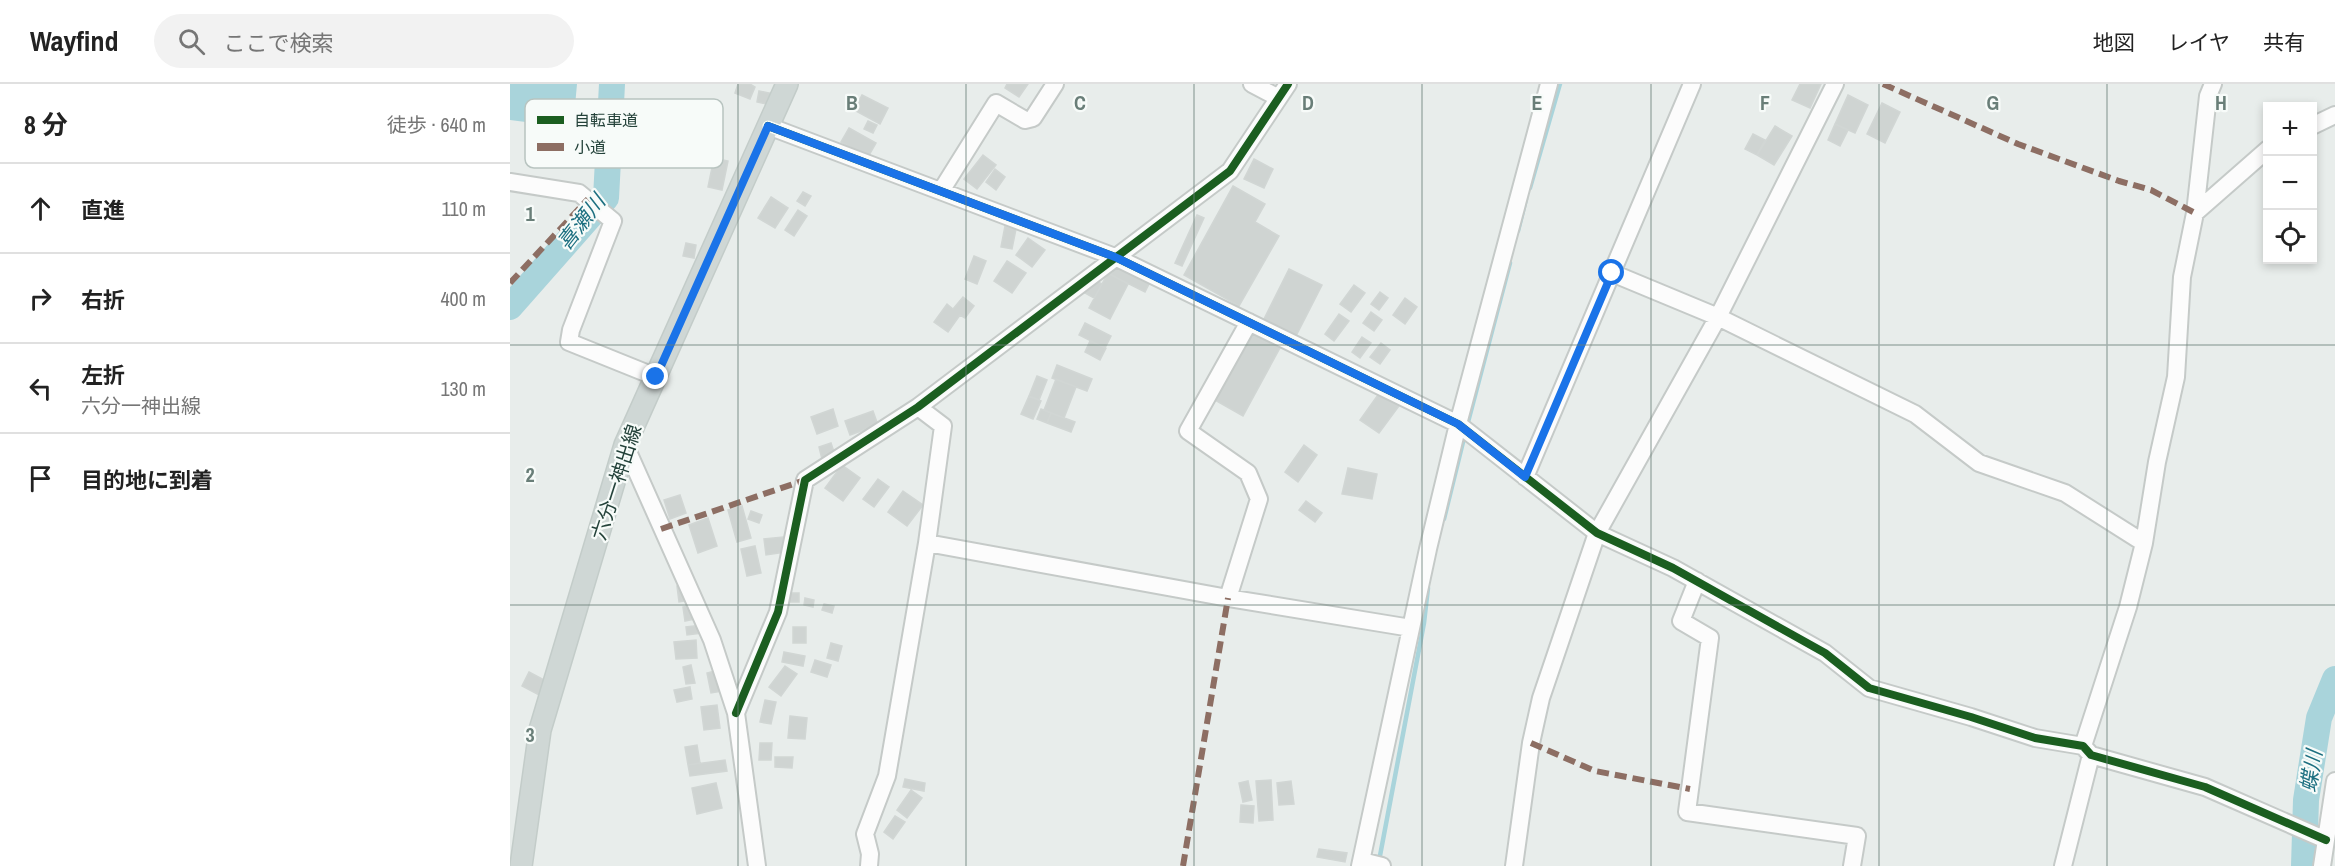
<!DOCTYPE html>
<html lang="ja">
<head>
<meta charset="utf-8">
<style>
  body { margin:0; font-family:"Archivo Narrow","Noto Sans JP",sans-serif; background:#f2f2f2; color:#222 }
  .controls { position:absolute; right:18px; top:18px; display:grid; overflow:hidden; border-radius:0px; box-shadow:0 3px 9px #0003 }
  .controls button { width:54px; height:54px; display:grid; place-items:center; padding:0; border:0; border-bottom:2px solid #e0e0e0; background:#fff; color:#222; font:30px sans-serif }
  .stop { position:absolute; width:18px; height:18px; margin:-14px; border:4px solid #1a73e8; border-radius:50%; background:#fff }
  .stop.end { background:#1a73e8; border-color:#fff; box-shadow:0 2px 6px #0008 }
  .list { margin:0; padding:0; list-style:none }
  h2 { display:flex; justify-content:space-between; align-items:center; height:78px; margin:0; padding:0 24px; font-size:26px }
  h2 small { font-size:20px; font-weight:400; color:#767676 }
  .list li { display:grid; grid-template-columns:39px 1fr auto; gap:18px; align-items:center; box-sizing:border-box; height:90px; padding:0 24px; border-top:2px solid #e0e0e0 }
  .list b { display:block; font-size:22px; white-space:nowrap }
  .list p { margin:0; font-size:20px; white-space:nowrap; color:#767676 }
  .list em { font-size:20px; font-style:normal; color:#767676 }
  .icon { flex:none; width:33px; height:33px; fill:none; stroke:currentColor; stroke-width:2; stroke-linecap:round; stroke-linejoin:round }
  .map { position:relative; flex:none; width:1825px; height:782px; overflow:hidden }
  header { display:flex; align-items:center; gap:36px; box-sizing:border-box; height:84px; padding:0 30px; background:#fff; border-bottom:2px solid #e0e0e0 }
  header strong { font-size:28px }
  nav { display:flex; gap:33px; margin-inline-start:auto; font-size:21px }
  .search { width:420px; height:54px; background:#f2f2f2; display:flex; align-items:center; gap:15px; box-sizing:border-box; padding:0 21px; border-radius:33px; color:#767676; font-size:22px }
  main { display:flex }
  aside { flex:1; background:#fff }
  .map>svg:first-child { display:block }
  .water { fill:#a9d4db }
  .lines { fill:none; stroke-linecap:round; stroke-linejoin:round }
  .stream { stroke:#a9d4db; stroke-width:4.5 }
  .river { stroke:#a9d4db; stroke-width:26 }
  .building { fill:#cfd4d2; stroke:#d1d6d4; stroke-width:1.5 }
  .minor-casing { stroke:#c5cac8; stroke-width:20 }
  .major-casing { stroke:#c3ccc9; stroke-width:24 }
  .minor { stroke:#fcfcfc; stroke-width:16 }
  .major { stroke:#cfd7d5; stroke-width:21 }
  .quiet { stroke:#8d6e63; stroke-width:6; stroke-dasharray:12 6; stroke-linecap:butt }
  .cycleway-casing { stroke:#f7fbf9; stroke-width:11 }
  .cycleway { stroke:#1b5e20; stroke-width:8 }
  .route { stroke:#1a73e8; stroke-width:8 }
  .grid { fill:none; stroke:#697e78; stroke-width:1.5; stroke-opacity:0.55 }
  .labels { text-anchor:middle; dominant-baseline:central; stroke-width:4.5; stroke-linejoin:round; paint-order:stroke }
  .street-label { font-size:20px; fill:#24423a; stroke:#f7fbf9 }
  .water-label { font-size:21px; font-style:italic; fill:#1c6f80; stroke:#f7fbf9 }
  .key { fill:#f7fbf9; stroke:#b8c4c0; stroke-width:1.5 }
  .key-label { font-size:16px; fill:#24423a }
  .grid-label { font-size:20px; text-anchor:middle; font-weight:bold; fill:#697e78; stroke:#f7fbf9; stroke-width:4.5; stroke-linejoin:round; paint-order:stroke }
</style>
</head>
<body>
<header>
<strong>Wayfind</strong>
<div class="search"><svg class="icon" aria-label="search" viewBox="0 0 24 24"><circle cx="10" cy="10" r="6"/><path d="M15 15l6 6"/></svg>ここで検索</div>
<nav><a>地図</a><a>レイヤ</a><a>共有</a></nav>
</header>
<main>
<aside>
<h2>8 分<small>徒歩 · 640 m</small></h2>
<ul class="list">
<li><svg class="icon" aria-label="ahead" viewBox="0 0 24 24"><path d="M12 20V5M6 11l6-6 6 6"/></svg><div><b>直進</b></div><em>110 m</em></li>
<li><svg class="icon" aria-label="right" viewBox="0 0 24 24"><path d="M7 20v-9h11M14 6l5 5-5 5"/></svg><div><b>右折</b></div><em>400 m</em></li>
<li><svg class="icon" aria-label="left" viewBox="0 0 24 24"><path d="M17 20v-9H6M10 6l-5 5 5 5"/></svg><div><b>左折</b><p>六分一神出線</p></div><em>130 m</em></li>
<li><svg class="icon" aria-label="arrive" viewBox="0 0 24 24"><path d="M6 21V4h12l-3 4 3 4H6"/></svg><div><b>目的地に到着</b></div></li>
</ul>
</aside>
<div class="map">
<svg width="1825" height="782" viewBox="0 0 1825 782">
  <rect width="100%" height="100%" fill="#e8edeb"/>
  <path class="water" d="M0,0h67l-4,44 -63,-8z"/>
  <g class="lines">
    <path class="stream" d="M1020,104l30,-104
      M1008,147l8,-32
      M957,342l43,-163
      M934,435l21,-85
      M869,777l45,-238 4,-35"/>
    <path class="river" d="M0,223l96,-109 6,-114
      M1794,782l2,-66 13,-82 16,-39"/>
  </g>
  <path class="building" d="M228,0h12l5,3 -5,12 -15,-6z
    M497,0h21l-9,13 -14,-9z
    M1290,0h21l-11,24 -18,-8z
    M249,7l15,3 -2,11 -15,-3z
    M352,11l26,13 -8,16 -26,-14z
    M1338,11l20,10 -13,28 -20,-9z
    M1372,19l18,9 -15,31 -18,-9z
    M358,37l9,4 -4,8 -9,-4z
    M1325,40l13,6 -8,16 -12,-6z
    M1265,42l17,10 -18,29 -17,-10z
    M339,44l27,15 -8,14 -27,-15z
    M1243,50l12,6 -8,15 -12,-6z
    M473,71l13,10 -19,24 -13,-10z
    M204,74l14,3 -6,29 -14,-3z
    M744,75l19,10 -9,19 -20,-9z
    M485,85l10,8 -9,13 -10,-8z
    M723,102l32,18 -10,18 24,14 -40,70 -55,-31z
    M293,108l8,4 -6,10 -8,-5z
    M261,113l17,11 -13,20 -17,-10z
    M288,126l9,6 -13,20 -9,-6z
    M687,131l7,3 -22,48 -7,-3z
    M495,142l11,3 -4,20 -11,-2z
    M518,154l17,12 -13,17 -16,-12z
    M176,159l10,2 -2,13 -11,-2z
    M464,172l12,5 -9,23 -12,-5z
    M497,177l19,12 -14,20 -18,-12z
    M606,180l34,18 -5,10 -34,-17z
    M779,185l33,16 -26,51 -32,-17z
    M598,189l20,11 -18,35 -21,-11z
    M583,195l9,5 -8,14 -9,-5z
    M844,201l11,8 -14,19 -11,-8z
    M870,208l8,6 -9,12 -8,-6z
    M453,213l11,9 -9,12 -5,-3 -12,17 -14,-10 13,-18 6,5z
    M895,214l12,9 -12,17 -12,-9z
    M861,228l11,8 -8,11 -11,-8z
    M829,230l10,7 -15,20 -9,-7z
    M575,239l26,13 -6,12 -26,-13z
    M741,246l30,16 -38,70 -30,-17z
    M852,253l9,6 -11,15 -8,-6z
    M580,257l16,7 -6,12 -15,-8z
    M871,259l9,7 -10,14 -10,-7z
    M547,281l35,14 -5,12 -35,-13z
    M527,292l10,4 -8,20 -10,-4z
    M546,295l20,8 -12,31 -20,-8z
    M870,308l19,14 -20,27 -19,-13z
    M519,312l12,5 -8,18 -12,-5z
    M323,325l5,17 -21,8 -6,-17z
    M531,325l10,4 -4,10 -10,-4z
    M363,327l5,14 -28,10 -5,-14z
    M541,329l24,9 -4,10 -24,-9z
    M321,359l4,12 -13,4 -3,-12z
    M794,361l13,10 -19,27 -13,-10z
    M332,381l18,13 -17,23 -18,-13z
    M838,384l29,6 -5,25 -30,-5z
    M368,395l11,8 -15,20 -11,-8z
    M393,407l20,14 -16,21 -19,-14z
    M170,411l6,18 -16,6 -6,-19z
    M796,417l16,12 -7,9 -16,-12z
    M232,422l9,32 -14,4 -9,-32z
    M241,427l11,4 -3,8 -11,-4z
    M198,434l9,28 -19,7 -9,-28z
    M273,453l2,15 -19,3 -2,-16z
    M245,462l6,27 -14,3 -6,-27z
    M173,501l2,16 -6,1 -2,-16z
    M279,509h10v9h-10z
    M295,514l9,2 -1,7 -9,-2z
    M314,520l10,2 -2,7 -10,-3z
    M183,521l2,14 -10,2 -2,-14z
    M192,541v8l-15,2 -1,-8z
    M283,543h13v16h-13z
    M186,556l1,18 -21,1 -2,-17z
    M321,559l11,3 -4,15 -11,-3z
    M274,568l21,4 -2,10 -21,-4z
    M305,576l16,5 -4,12 -16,-5z
    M181,581l4,18 -9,1 -3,-17z
    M275,582l12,8 -16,22 -12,-9z
    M209,586l4,21 -12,2 -4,-20z
    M19,588l19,10 -7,14 -19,-10z
    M180,603l2,12 -15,3 -3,-12z
    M255,616l11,2 -5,22 -11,-2z
    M207,621l3,23 -16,2 -3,-23z
    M280,632l17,2 -2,21 -17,-1z
    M250,659h12l-1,17h-12z
    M187,661l3,18 -12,2 -3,-18z
    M265,673h18l-1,11 -17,-1z
    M215,676l2,11 -37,5 -2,-11z
    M395,695l20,4 -1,8 -21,-4z
    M761,696l2,40 -14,1 -3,-40z
    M738,697l4,19 -9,2 -4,-19z
    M781,697l3,23 -15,1 -2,-22z
    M206,699l6,25 -25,6 -5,-26z
    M401,706l11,8 -15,20 -10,-8z
    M731,721l13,1 -1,17 -13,-1z
    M385,732l10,6 -12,17 -9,-7z
    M809,765l28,4 -2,9 -28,-5z"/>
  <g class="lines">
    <g class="minor-casing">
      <path id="minor" d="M742,0l25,13
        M258,42l347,131 343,167 139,109 76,35 152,85 44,35 102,29 64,21 48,8 8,9 114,32 121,53
        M1802,42l23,-11
        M0,98l69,11 34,28 -42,109 -2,12 87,35
        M431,107l55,-88 29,17 8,-2 22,-34
        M1685,129l73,-64
        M1102,189l106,44 197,97 64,49 86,30 79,50
        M408,323l25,19 -16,117
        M115,361l87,195 24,73 21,153
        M1015,393l167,-393
        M1187,497l-16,40 29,17 -23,174 170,24 -5,30
        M718,514l31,-99 -11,-26 -60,-42 61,-109
        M226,629l42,-101 27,-132 113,-73 312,-236 58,-87
        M1573,662l45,-139 16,-64 13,-81 19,-85 6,-100 13,-64 13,-117 5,-12
        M852,777l20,5
        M359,782l1,-12 -5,-20 22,-58 40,-233 301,55 183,30
        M850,782l68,-317 30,-125 91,-340
        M1004,782l17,-123 10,-45 56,-165 121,-216 117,-233
        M1553,782l28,-111
        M1812,782l13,-85"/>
    </g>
    <g class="major-casing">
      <path id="major" d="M11,782l19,-136 85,-285 162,-361"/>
    </g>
    <use href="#minor" class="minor"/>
    <use href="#major" class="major"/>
    <path class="quiet" d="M1373,0l135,60 101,37 32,9 44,23
      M0,199l78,-84
      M151,445l144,-49
      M1021,659l64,28 95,18
      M673,782l45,-268"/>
    <g class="cycleway-casing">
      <path id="cycleway" d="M258,42l347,131 343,167 139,109 76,35 152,85 44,35 102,29 64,21 48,8 8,9 114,32 121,53
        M226,629l42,-101 27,-132 113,-73 312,-236 58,-87"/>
    </g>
    <use href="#cycleway" class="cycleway"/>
  </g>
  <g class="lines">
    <path class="route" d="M146,293l112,-251 347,131 343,167 67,53 87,-204"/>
  </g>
  <path class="grid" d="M228,0v782M456,0v782M684,0v782M912,0v782M1141,0v782M1369,0v782M1597,0v782M0,261h1825M0,521h1825"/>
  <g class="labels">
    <g class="street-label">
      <text transform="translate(106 398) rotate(-72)">六分一神出線</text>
    </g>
    <g class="water-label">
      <text transform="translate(71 138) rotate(-52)">喜瀬川</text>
      <text transform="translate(1801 687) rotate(-81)">蝶川</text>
    </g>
  </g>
  <rect x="15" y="15" width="198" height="69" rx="9" class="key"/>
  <rect x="27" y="32" width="27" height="8" fill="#1b5e20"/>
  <rect x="27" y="59" width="27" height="8" fill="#8d6e63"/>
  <g class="key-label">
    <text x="64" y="42">自転車道</text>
    <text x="64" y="69">小道</text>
  </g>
  <g class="grid-label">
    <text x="342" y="26">B</text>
    <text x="570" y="26">C</text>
    <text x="798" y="26">D</text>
    <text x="1027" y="26">E</text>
    <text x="1255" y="26">F</text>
    <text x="1483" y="26">G</text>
    <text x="1711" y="26">H</text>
    <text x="20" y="137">1</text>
    <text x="20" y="398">2</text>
    <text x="20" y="658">3</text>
  </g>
</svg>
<div class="controls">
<button>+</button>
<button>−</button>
<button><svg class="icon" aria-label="locate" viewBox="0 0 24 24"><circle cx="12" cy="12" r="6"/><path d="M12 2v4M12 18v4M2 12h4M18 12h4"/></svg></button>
</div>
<div class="stop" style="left:1102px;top:189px"></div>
<div class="stop end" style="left:146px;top:293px"></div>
</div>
</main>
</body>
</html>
